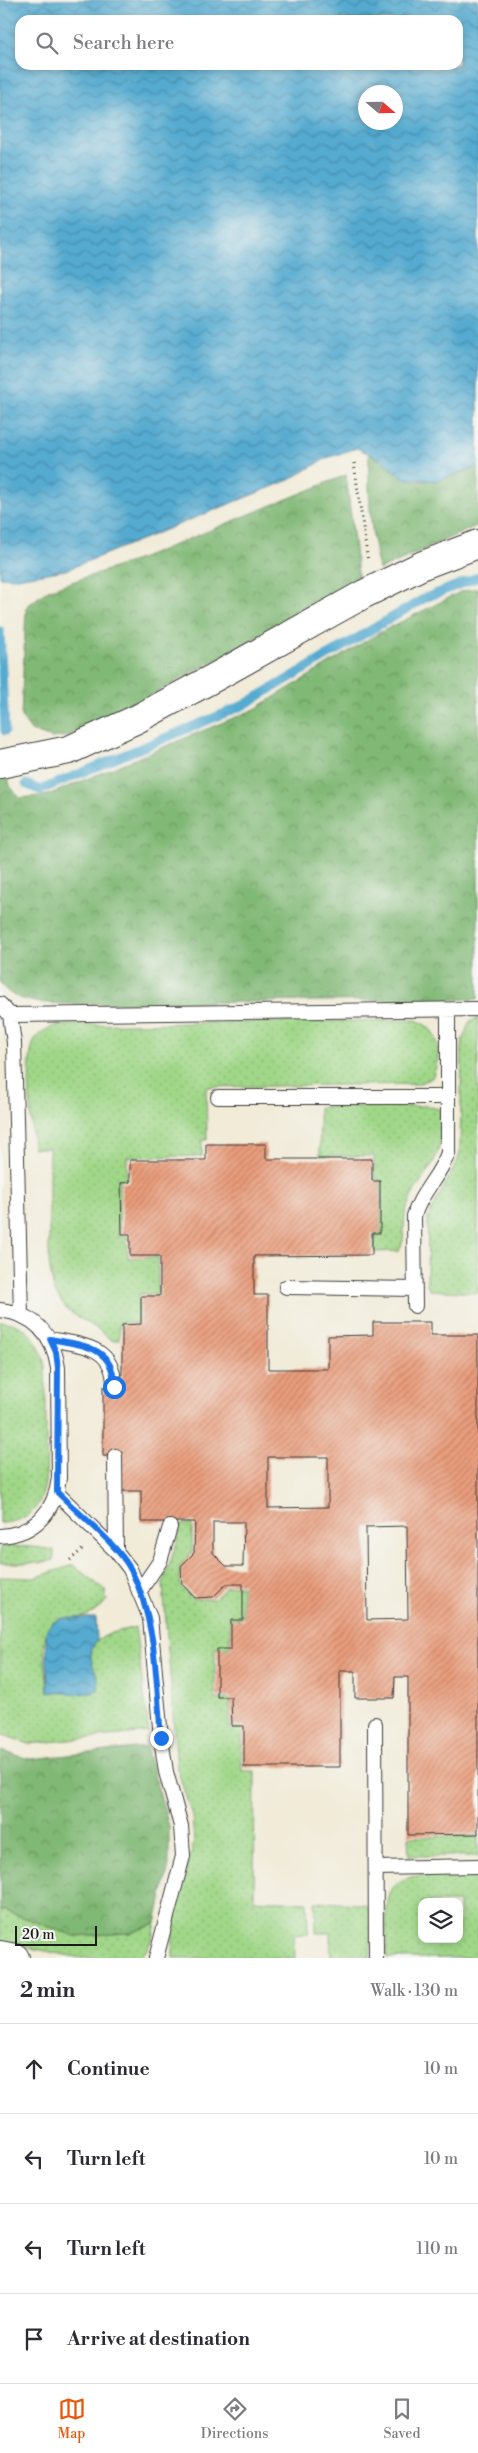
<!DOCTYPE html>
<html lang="en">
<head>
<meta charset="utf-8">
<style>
  body { margin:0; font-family:"Libre Bodoni",serif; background:#f2f2f3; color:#2b2b33 }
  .controls { position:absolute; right:15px; bottom:15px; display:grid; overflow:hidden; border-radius:10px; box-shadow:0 2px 8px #0003 }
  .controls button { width:45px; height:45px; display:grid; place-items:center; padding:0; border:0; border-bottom:1px solid #e1e1e2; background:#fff; color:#2b2b33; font:25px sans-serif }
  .compass { position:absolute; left:358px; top:85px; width:45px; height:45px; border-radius:50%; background:#fff; box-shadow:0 2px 8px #0003; rotate:110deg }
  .scale { position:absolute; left:15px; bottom:12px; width:82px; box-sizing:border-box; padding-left:5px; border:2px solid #1c1c1c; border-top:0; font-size:14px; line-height:18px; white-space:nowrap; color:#1c1c1c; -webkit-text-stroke:4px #f6f6f2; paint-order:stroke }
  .stop { position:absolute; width:15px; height:15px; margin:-11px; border:4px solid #1a73e8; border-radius:50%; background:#fff }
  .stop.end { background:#1a73e8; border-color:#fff; box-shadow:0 1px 5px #0008 }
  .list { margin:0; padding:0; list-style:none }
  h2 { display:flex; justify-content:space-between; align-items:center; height:65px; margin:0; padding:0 20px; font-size:21px }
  h2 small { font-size:16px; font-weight:400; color:#7c7c81 }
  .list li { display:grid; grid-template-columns:32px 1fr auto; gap:15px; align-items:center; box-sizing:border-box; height:90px; padding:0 20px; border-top:1px solid #e1e1e2 }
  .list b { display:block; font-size:19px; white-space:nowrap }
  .list em { font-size:16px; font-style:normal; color:#7c7c81 }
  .icon { flex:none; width:28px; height:28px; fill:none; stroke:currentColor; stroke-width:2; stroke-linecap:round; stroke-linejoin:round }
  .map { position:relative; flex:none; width:478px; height:1958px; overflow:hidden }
  .search { position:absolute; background:#fff; box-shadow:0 2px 8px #0003; left:15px; right:15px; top:15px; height:55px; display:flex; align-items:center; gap:12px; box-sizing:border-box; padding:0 18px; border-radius:15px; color:#7c7c81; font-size:19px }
  .sheet { height:425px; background:#fff }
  nav { display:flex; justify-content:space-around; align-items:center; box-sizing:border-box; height:70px; border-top:1px solid #e1e1e2; background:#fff; font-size:14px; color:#7c7c81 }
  nav a { display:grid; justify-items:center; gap:2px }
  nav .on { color:#ea580c }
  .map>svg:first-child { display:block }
  .grass { fill:url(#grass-dots); stroke:#5e7a52; fill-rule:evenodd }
  .forest { fill:url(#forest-crowns); stroke:#4e6a48 }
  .water { fill:url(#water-waves); stroke:#386376; fill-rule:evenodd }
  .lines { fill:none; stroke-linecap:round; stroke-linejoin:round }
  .stream { stroke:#54aad0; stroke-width:9 }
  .building { fill:url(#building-hatch); fill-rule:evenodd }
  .lane-casing { stroke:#3c3b38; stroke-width:16 }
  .street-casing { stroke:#3c3b38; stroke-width:30 }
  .path { stroke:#3c3b38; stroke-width:3; stroke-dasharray:1 4; stroke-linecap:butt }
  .lane { stroke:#fff; stroke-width:14 }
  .street { stroke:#fff; stroke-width:28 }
  .route { stroke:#1a73e8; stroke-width:6 }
</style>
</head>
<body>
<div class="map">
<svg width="478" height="1958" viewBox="0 0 478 1958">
  <defs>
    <pattern id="grass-dots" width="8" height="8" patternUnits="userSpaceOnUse" patternTransform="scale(1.25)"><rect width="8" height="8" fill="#a0d788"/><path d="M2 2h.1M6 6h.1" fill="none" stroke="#89b875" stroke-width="1.8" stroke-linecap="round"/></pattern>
    <pattern id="forest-crowns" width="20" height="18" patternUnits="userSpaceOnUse" patternTransform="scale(1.25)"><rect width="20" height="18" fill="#80b874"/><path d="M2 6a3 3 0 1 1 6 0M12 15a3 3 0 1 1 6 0" fill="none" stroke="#68955e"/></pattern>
    <pattern id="water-waves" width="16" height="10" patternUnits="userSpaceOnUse" patternTransform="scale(1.25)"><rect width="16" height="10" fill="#54aad0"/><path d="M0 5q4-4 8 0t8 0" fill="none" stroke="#458aa8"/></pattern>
    <pattern id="building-hatch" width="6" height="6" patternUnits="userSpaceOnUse" patternTransform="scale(1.25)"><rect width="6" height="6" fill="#ea9d7c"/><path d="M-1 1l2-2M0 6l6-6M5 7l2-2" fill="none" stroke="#bd7f65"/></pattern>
  </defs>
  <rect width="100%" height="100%" fill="#f6f6f2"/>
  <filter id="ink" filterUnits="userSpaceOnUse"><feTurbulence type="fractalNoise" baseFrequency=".02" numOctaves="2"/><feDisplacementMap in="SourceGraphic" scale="10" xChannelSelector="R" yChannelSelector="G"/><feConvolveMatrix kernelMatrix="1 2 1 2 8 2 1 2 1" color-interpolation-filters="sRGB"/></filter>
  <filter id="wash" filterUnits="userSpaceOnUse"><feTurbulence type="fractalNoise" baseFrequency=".0096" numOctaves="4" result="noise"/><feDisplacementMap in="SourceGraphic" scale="20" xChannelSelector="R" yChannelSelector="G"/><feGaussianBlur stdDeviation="1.12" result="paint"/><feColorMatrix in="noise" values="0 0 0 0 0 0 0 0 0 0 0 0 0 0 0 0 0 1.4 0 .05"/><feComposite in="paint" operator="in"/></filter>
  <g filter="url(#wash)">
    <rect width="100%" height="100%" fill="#f1ebd8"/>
    <path class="grass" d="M478,1018v275l-49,-3 -2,-6 1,-67 30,-57 2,-9 2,-110 8,-20z
      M416,1020c26,10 26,35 16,58l-15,6 -211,3 1,53h-5v16l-75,1v22l-8,1v56h8l1,22 30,-1v37h-19v29h-19l-1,17h-8l-12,-10 -31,-19 -14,-20 -5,-28v-115h-16c-1,-25 -9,-90 2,-109 6,-8 14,-11 23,-14z
      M427,1106l12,3c3,8 2,15 2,23 0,33 -23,45 -33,73 -6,14 -2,29 -7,42l-2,4 -25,1v-18l7,-1v-53h-7v-24h-54l-1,-49z
      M0,1322c26,-1 41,21 45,44 1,23 1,46 1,69 1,38 6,86 -46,88z
      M192,1524v28l-12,14v19l13,14h21l13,-13h15v32l-12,1v29h-15v51h15v29h12v43h13l-1,129 53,2 1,32 -14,1 1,23h-122v-29l6,-33 15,-53 -2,-27 -15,-48 -14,-184 15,-45 2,-14z
      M0,1546l34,1 20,3v10l-14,3h-40z
      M73,1565l32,25 2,10c-7,8 -14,15 -25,17 -13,4 -32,-2 -36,16 -4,19 1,40 2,59l42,-31c0,-27 24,-28 45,-34l14,105 -120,12 -29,-10v-157l34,1z
      M478,1836v20h-69l-1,-19z
      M426,1875h52v83h-91c0,-18 -5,-61 9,-74 7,-7 21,-8 30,-9zM422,1902h37v37h-37z
      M315,1902l49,2c13,8 6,40 6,54h-39l-1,-25h-14z
      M0,1909l75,27 56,-3 25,-10c-3,14 -6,25 -16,35h-59l-81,-16z"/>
    <path class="forest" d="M369,454c13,6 21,15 32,22 21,13 57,-2 77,-9v58l-99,45c-9,-39 -11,-76 -10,-116z
      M346,475l13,108 -234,126 -57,27 -16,2 -21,-7 -10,-14 5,-110 22,-17 89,-30z
      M478,588v411l-391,5c-24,-1 -74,4 -87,-22v-205l8,-1 2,10 10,12 28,-3 207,-86 122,-75 85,-43z
      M146,1747l23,79v39l-13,58 -25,10 -56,3 -75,-27v-158l30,8z"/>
    <path class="water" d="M0,0h478v467l-43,14 -32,-3 -21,-18 -25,-12 -30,10 -38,22 -223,90 -49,8 -17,-1zM20,20h438v45h-438zM366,92h30v30h-30z
      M63,1618h33l1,23c-16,21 5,27 1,49l-16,4 -34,-2 -2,-60 6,-9z"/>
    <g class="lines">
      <path class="stream" d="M0,631l5,100
        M26,784l14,6 202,-84 183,-108 53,-21"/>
    </g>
    <g id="blocks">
      <path class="building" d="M206,1144h60v15h106v22h8v52h-8v22l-118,1v39h14v74h60v-33l45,-1v-13h58v13h47v499l-70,1v-158h-13l-1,21h-39v-27h-15v96h-96v-41h-12l-1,-29h-14v-48h14v-29h12v-36h-17l-13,13 -18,1 -13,-14 -1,-18 13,-13 1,-31h-54v-31h-19v-35h-19v-69h19v-62l19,-1v-28h19v-40h-30v-22h-8l-1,-51 9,-1v-22h76zM268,1457h60v50l-60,1zM213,1522h31l-1,44h-17l-13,-13zM407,1526l1,93 -41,1 -1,-93z"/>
    </g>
  </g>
  <g filter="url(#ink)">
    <use href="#blocks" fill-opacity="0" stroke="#3c3b38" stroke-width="1"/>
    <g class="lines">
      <g class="lane-casing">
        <path id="lane" d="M0,1004l10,11 4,28 7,272
          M10,1015l468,-6
          M218,1097h229
          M286,1287l129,2
          M415,1306l-1,-90c6,-23 26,-40 34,-63v-143
          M0,1310c34,4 53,24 58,58l1,110c-4,33 -24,56 -59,58
          M49,1339c33,6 66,7 65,48
          M115,1456l1,95
          M57,1493l59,58 14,18 20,49 11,120 5,34 15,54 2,30 -27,102
          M139,1592l21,-31 10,-34
          M375,1724l1,234
          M377,1868l101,-2"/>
      </g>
      <g class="street-casing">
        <path id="street" d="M0,764l69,-14 68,-31 82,-44 145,-81 59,-29 55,-21
          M0,1955l15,3"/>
      </g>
      <path class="path" d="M354,463l14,99
        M70,1560l14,-12"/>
      <use href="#lane" class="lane"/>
      <use href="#street" class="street"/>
    </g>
  </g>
  <g class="lines" filter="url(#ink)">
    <path class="route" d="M114,1387c1,-41 -32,-42 -64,-48l6,13 2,16 -1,124c21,21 61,53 74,78 26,51 25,112 30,168"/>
  </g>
</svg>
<div class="controls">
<button><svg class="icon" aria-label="layers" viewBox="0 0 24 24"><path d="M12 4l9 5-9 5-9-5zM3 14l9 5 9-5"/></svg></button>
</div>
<svg class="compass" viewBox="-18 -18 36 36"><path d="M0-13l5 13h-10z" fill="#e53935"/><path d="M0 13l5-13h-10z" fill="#7c7c81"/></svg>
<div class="scale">20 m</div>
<div class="stop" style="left:114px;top:1387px"></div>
<div class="stop end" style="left:161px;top:1738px"></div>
<div class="search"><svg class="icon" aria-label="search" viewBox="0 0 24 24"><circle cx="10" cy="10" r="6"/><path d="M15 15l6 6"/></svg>Search here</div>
</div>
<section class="sheet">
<h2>2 min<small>Walk · 130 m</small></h2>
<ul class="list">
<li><svg class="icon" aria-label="ahead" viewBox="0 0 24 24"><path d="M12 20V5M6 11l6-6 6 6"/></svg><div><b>Continue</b></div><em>10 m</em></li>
<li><svg class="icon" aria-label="left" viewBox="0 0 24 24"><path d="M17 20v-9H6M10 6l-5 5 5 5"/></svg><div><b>Turn left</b></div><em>10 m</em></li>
<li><svg class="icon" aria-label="left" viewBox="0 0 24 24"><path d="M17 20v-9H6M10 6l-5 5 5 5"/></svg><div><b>Turn left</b></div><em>110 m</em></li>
<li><svg class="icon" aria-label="arrive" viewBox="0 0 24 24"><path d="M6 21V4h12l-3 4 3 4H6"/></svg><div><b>Arrive at destination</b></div></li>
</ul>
</section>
<nav>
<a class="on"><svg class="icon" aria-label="map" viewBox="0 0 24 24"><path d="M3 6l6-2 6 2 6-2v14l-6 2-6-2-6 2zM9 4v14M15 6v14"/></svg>Map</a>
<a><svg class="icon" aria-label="directions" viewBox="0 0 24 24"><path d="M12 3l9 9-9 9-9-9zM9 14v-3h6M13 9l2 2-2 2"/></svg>Directions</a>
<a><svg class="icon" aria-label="saved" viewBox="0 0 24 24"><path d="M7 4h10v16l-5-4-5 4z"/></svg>Saved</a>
</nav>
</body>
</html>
